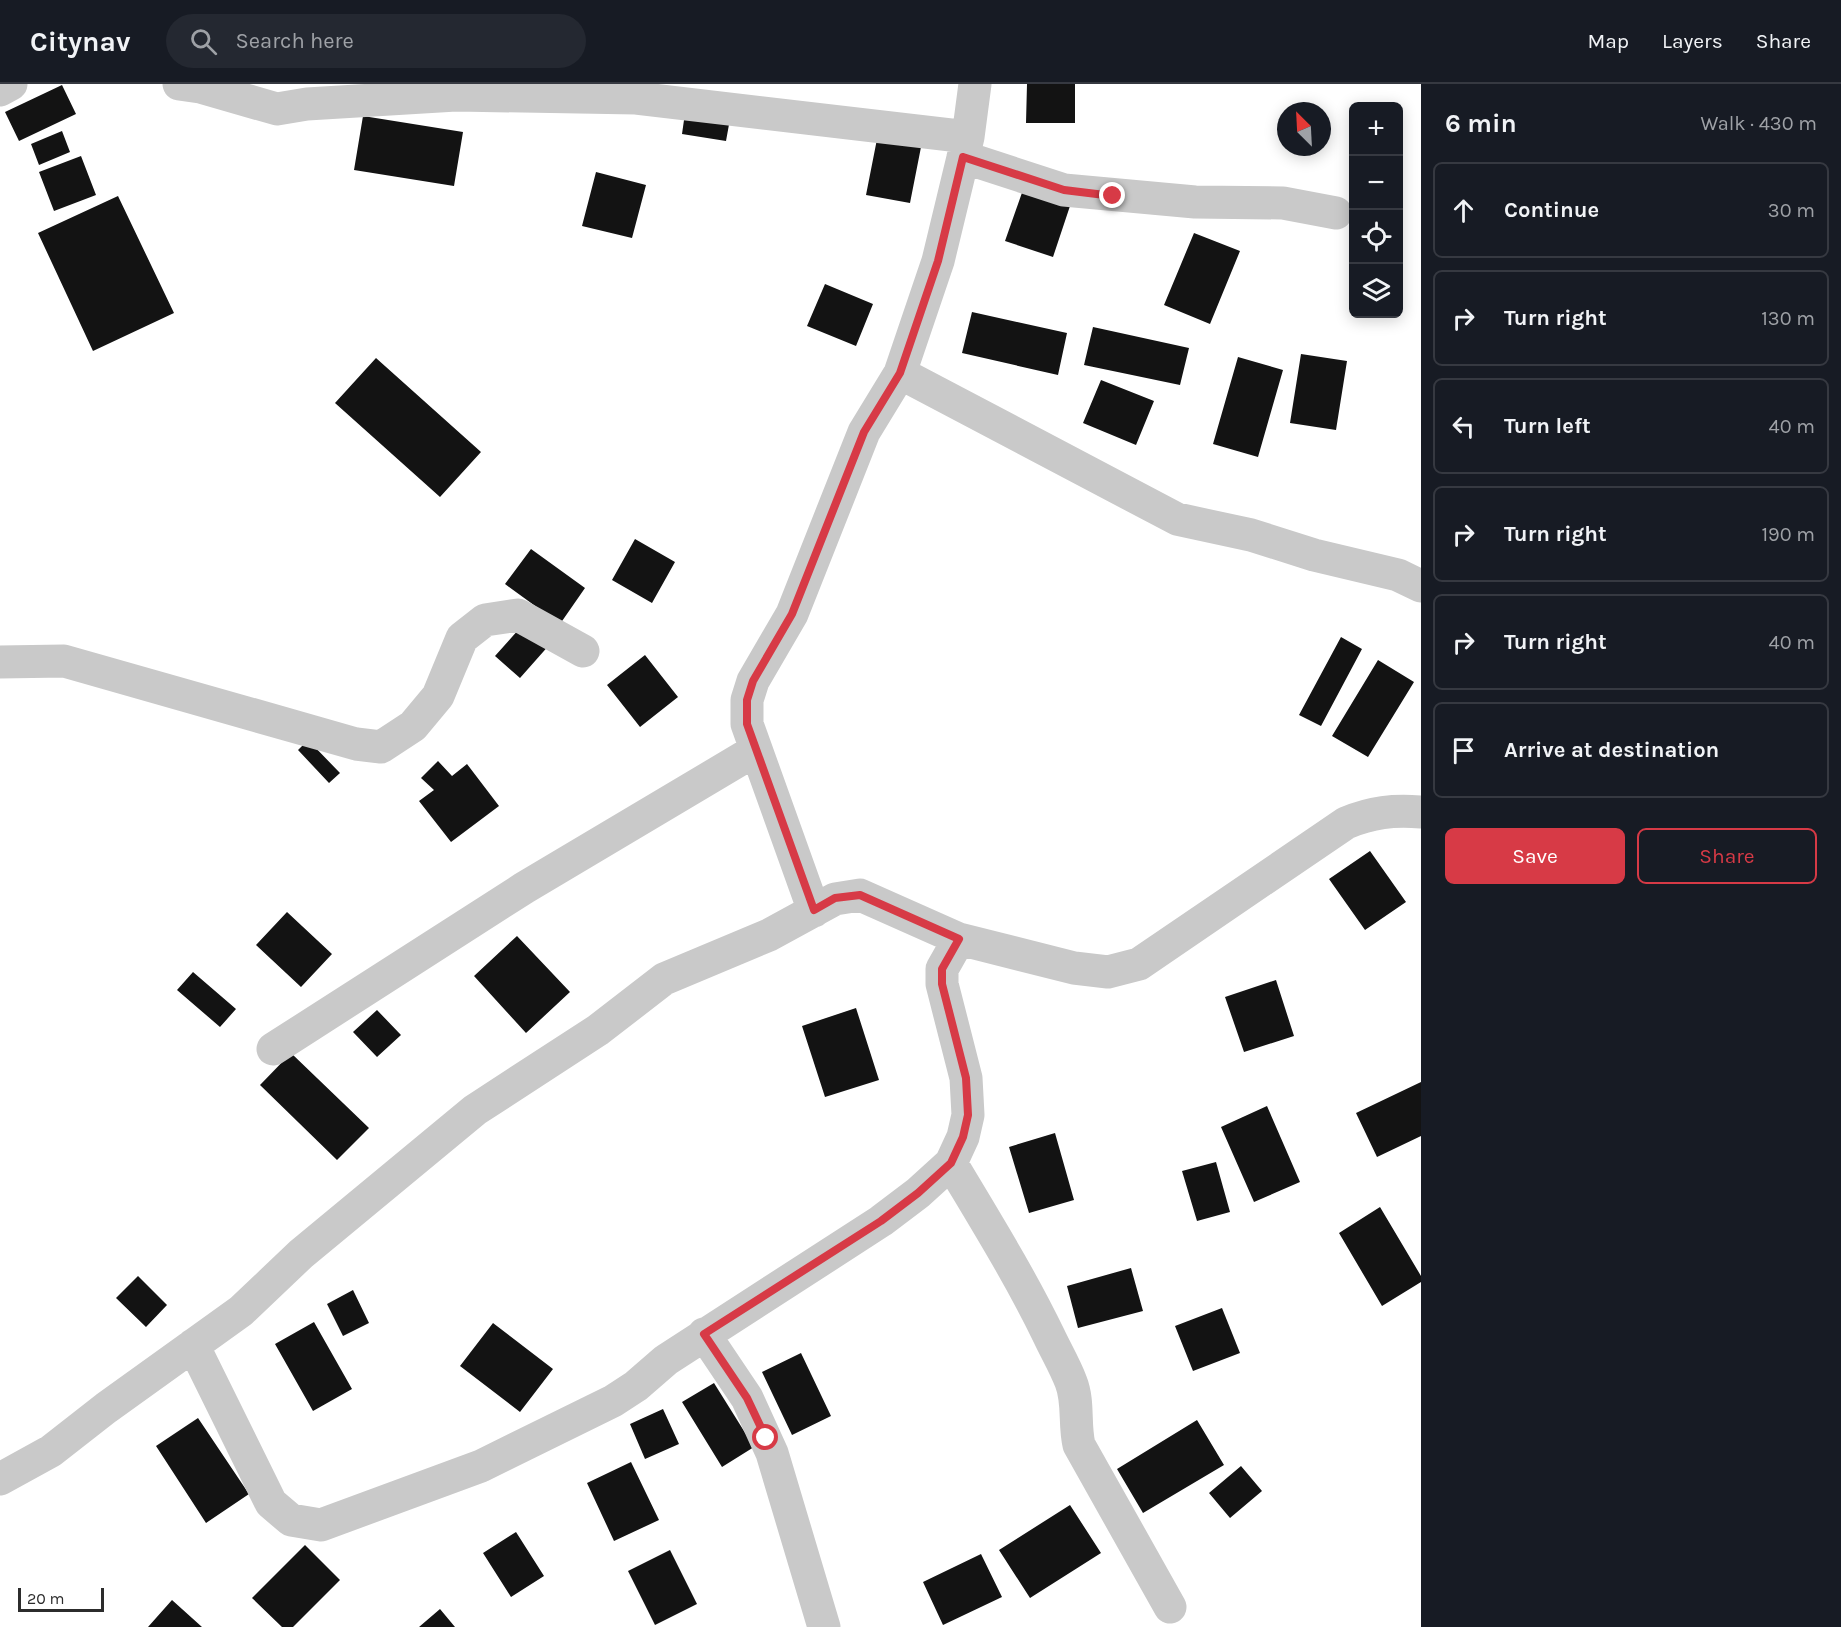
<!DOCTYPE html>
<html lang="en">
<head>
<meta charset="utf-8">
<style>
  body { margin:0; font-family:Karla,sans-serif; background:#242831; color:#f1f3f6 }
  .controls { position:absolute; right:18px; top:18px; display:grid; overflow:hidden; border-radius:9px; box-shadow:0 3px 15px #0003 }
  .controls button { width:54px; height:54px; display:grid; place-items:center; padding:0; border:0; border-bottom:2px solid #363941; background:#171b24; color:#f1f3f6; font:30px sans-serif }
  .compass { position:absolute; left:1277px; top:18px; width:54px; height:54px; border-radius:50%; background:#171b24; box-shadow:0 3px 15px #0003; rotate:336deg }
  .scale { position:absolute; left:18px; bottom:15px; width:86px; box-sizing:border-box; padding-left:6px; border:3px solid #2c2c2c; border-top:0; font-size:16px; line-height:21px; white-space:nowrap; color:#2c2c2c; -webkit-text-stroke:4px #fff; paint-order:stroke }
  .stop { position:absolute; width:18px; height:18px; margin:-14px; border:4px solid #d73a46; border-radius:50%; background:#fff }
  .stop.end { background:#d73a46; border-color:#fff; box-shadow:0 2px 6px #0008 }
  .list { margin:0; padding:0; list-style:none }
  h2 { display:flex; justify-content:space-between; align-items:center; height:78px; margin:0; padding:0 24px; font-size:26px }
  h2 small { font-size:20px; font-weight:400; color:#9ea1a6 }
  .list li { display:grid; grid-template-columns:39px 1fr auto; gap:18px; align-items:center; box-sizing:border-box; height:96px; margin:0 12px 12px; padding:0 12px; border:2px solid #363941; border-radius:9px }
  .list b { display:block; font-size:22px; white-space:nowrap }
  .list em { font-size:20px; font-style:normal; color:#9ea1a6 }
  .actions { display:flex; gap:12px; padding:18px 24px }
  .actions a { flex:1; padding:14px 0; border:2px solid #d73a46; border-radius:9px; text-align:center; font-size:21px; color:#d73a46 }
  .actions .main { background:#d73a46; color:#fff }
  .icon { flex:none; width:33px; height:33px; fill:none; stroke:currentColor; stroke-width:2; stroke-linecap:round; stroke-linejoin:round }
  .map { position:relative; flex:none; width:1421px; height:1543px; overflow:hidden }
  header { display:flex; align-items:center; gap:36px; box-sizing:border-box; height:84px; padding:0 30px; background:#171b24; border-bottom:2px solid #363941 }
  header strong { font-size:28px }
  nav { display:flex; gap:33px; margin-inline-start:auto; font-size:21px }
  .search { width:420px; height:54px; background:#242831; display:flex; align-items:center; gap:15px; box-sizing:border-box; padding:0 21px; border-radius:33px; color:#9ea1a6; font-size:22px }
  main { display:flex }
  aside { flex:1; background:#171b24 }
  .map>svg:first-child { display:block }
  .building { fill:#131313 }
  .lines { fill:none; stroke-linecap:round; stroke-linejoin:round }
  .minor { stroke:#c9c9c9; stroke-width:33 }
  .route { stroke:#d73a46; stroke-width:8 }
</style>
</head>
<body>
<header>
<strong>Citynav</strong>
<div class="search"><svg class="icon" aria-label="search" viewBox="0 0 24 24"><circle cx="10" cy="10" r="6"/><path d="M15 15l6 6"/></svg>Search here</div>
<nav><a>Map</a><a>Layers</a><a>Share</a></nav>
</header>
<main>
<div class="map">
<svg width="1421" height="1543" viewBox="0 0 1421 1543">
  <rect width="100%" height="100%" fill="#fff"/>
  <path class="building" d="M1027,0h48v39h-49z
    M62,1l14,29 -57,27 -14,-29z
    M685,29l45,6 -4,22 -44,-7z
    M363,32l100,16 -9,54 -100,-16z
    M62,47l8,21 -31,13 -8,-21z
    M878,50l44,8 -12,61 -44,-8z
    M81,72l15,39 -42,16 -15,-39z
    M596,88l50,13 -14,53 -50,-12z
    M1024,103l47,16 -18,54 -48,-16z
    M118,112l56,117 -81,38 -55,-118z
    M1194,149l46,18 -30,73 -46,-19z
    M825,200l48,20 -17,42 -49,-20z
    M972,228l95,21 -9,42 -96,-22z
    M1093,243l96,21 -9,37 -96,-20z
    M1301,270l46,7 -11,69 -46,-7z
    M1238,273l45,13 -25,87 -45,-13z
    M376,274l105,94 -41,45 -105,-94z
    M1101,296l53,21 -18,44 -53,-22z
    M635,455l40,23 -23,41 -40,-23z
    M531,465l54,39 -25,36 -55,-40z
    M527,536l24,23 -31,35 -25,-22z
    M1341,553l21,12 -41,77 -22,-11z
    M645,571l33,42 -38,30 -33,-42z
    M1378,576l36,22 -46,75 -36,-21z
    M308,656l32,33 -11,10 -31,-33z
    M438,677l14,15 15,-12 32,42 -48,36 -32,-41 15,-11 -13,-12z
    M1370,767l36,51 -41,28 -36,-51z
    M287,828l45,42 -31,33 -45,-42z
    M517,852l53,56 -44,41 -52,-57z
    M193,888l43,37 -16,18 -43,-37z
    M1276,896l18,56 -50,16 -19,-55z
    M856,924l23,72 -54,17 -23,-71z
    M377,926l24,25 -24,22 -24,-25z
    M291,969l78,75 -32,32 -77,-75z
    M1421,998v54l-44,21 -21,-44z
    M1267,1022l33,76 -46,20 -33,-75z
    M1055,1049l19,67 -45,13 -20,-66z
    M1216,1078l14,50 -33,9 -15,-50z
    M1380,1123l41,69v6l-39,24 -43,-73z
    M1131,1184l12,43 -65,17 -11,-42z
    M138,1192l29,29 -21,22 -30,-29z
    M353,1206l16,33 -26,13 -16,-32z
    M1222,1224l18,45 -47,18 -18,-45z
    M314,1238l38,67 -39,22 -38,-67z
    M493,1239l60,46 -33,43 -60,-46z
    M801,1269l30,63 -39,19 -30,-63z
    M714,1299l40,64 -32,20 -40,-65z
    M663,1325l16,35 -34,15 -15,-35z
    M198,1334l51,76 -43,29 -50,-77z
    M1197,1336l27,45 -81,48 -26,-44z
    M631,1378l28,58 -45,21 -27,-58z
    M1241,1382l21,25 -32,27 -21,-25z
    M1070,1421l31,48 -71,45 -31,-48z
    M516,1448l28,44 -33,21 -28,-44z
    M305,1461l35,35 -47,47h-11l-30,-29z
    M670,1466l27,54 -42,21 -27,-54z
    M981,1470l21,43 -59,28 -20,-43z
    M172,1516l30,27h-54z
    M440,1525l15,18h-36z"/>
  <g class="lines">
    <path class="minor" d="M179,0l21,3 77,22 30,-5 149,-9 180,3 332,39
      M0,6l11,-6
      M963,73l101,33 131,12 88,1 53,10
      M900,289l277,146 74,16 63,20 84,20 23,11
      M0,578l64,-1 292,83 25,3 32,-21 25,-30 24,-58 23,-18 33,-5 65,36
      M814,827l-67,-187v-24l6,-19 39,-67 72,-182 36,-59 38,-112 30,-124 7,-53
      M273,965l251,-161 232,-138
      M951,1079c34,57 69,113 98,173 7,15 16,30 22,46 8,20 3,42 8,63l91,162
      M704,1250l43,64 25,55 52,174
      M193,1261l78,158 20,17 30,5 160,-59 132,-65 23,-15 30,-26 215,-139 37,-28 33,-30 12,-26 5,-22 -2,-37 -24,-94v-15l17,-30
      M0,1395l51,-28 55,-43 135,-97 60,-57 174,-144 123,-80 66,-51 105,-44 66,-36 25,-4 99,44 115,29 34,4 31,-8 207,-141c26,-11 47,-13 75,-11"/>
  </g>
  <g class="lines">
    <path class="route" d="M766,1354l-19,-40 -43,-64 177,-113 37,-28 33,-30 12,-26 5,-22 -2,-37 -24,-94v-15l17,-30 -99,-44 -25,3 -21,12 -67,-186v-24l6,-19 39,-67 72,-182 36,-59 38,-112 25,-104 101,33 49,6"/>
  </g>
</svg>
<div class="controls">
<button>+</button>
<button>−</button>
<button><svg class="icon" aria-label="locate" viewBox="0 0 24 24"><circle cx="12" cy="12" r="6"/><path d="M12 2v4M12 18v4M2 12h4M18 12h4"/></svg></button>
<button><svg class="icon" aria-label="layers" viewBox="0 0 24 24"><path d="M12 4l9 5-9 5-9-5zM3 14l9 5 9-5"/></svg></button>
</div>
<svg class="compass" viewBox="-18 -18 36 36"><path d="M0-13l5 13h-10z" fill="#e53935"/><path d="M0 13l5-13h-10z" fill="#9ea1a6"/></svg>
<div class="scale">20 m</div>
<div class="stop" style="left:766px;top:1354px"></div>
<div class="stop end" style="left:1113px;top:112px"></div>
</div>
<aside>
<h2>6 min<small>Walk · 430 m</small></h2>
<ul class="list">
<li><svg class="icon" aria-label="ahead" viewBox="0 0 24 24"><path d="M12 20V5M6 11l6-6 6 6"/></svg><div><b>Continue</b></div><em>30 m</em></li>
<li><svg class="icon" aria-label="right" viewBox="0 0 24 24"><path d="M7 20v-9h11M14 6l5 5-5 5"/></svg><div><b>Turn right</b></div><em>130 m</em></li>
<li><svg class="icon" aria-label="left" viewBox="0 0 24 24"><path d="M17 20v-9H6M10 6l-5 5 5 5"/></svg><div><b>Turn left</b></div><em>40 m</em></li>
<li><svg class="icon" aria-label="right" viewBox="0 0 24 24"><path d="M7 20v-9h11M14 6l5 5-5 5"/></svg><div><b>Turn right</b></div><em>190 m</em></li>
<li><svg class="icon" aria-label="right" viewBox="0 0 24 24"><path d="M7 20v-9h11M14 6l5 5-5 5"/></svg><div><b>Turn right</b></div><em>40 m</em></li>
<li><svg class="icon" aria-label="arrive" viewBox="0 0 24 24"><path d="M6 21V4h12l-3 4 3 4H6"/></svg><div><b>Arrive at destination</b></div></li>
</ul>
<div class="actions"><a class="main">Save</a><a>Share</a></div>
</aside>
</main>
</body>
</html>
